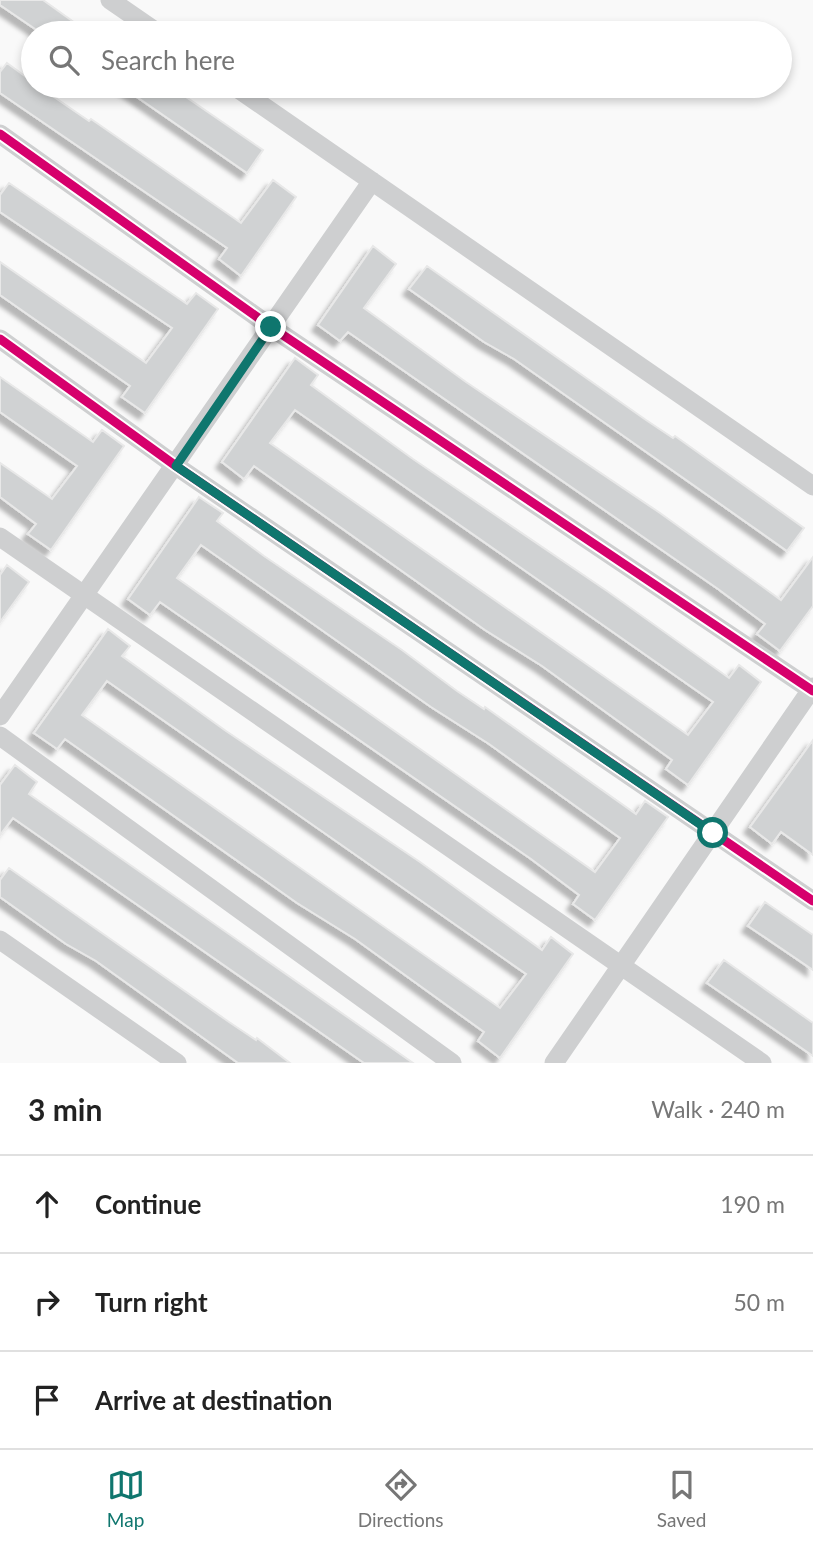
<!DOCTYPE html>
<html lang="en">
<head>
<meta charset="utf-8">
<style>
  body { margin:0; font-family:Lato,sans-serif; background:#f6f6f6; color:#222 }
  .stop { position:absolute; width:21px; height:21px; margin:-16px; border:5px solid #0f766e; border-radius:50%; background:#fff }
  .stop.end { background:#0f766e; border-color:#fff; box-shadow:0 2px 7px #0008 }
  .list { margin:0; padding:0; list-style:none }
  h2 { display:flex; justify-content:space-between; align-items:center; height:91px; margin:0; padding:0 28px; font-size:30px }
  h2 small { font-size:23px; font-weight:400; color:#767676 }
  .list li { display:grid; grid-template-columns:46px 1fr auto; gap:21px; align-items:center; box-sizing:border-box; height:98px; padding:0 28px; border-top:2px solid #e0e0e0 }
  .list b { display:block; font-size:26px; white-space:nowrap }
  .list em { font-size:23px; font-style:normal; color:#767676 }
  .icon { flex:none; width:38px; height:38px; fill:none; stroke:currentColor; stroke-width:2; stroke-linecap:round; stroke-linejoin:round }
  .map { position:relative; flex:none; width:813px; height:1063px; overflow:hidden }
  .search { position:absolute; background:#fff; box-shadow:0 4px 10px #0003; left:21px; right:21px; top:21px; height:77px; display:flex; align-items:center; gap:18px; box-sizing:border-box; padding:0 24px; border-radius:38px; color:#767676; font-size:26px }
  .sheet { height:385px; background:#fff }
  nav { display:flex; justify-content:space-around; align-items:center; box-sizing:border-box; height:98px; border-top:2px solid #e0e0e0; background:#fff; font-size:19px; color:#767676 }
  nav a { display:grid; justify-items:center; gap:4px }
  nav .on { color:#0f766e }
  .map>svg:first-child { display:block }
  .building { fill:#d0d2d3; stroke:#e8e8e8; stroke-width:2; fill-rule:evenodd; filter:url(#shadow) }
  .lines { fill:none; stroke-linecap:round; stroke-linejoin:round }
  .minor { stroke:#cecfd0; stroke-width:19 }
  .cycleway-casing { stroke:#fff; stroke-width:13 }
  .cycleway { stroke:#d6006c; stroke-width:9 }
  .route { stroke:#0f766e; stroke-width:9 }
</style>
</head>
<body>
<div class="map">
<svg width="813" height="1063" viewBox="0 0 813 1063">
  <defs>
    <filter id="shadow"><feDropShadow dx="-6" dy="6" stdDeviation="2" flood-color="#0004"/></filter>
  </defs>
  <rect width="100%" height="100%" fill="#f9f9f9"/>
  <path class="building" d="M0,0h43l46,33h-48l-41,-28z
    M7,63l26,19v4h5l51,35 2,-2 150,104 32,-43 23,17 -55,79 -22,-17 8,-11 -227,-155v-21z
    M121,86h49l93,64 -16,23z
    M9,183l178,121 9,-11 22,16 -73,104 -23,-16 8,-11 -130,-91v-33l146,101 26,-35 -172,-116v-17z
    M373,246l23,18 -32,44 102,74 194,131 121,87 32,-43v49l-33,45 -23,-17 8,-10 -47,-35 -370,-257 -8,9 -22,-16z
    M427,266l219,154 27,18 2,-2 129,92 -17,23 -273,-192 -30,-17 -75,-53z
    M295,358l23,17 -7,10 102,74 194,132 122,87 10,-13 22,17 -73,103 -22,-16 6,-9 -130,-94 -57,-36 -231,-164 -10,13 -22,-17zM295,410l418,292 -25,33 -418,-292z
    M0,377l93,65 9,-12 22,16 -73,104 -23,-16 8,-10 -36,-27v-34l52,36 25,-33 -77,-54z
    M199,497l24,16 -6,8 47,35 138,94 55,41 27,18 1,-2 151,107 9,-13 23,16 -73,103 -22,-16 6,-9 -48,-36 -371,-257 -10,13 -22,-16zM201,545l230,162 58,37 131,94 -25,34 -418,-294z
    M7,565l22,17 -29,40v-47z
    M108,629l22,17 -8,10 104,75 194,131 122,88 9,-13 22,17 -73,104 -22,-17 6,-9 -129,-93 -58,-36 -232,-164 -8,10 -23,-16zM107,681l419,293 -26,34 -418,-293z
    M813,740v115l-32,-23 -9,12 -22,-17z
    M15,765l22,17 -8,12 384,269h-49l-351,-245 -13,17v-50z
    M9,868l220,154 27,18 1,-2 33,25h-52l-142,-102 -30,-17 -66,-47v-17z
    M765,902l48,33v35l-65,-44z
    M724,960l89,63v33l-106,-73z"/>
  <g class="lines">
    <path class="minor" d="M110,0l48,33
      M234,86l579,400
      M0,134l271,193 542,364
      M0,339l176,127 637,435
      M0,537l762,526
      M0,716l372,-535
      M0,736l452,327
      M0,940l177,123
      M554,1063l259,-376"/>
    <g class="cycleway-casing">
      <path id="cycleway" d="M0,134l271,193 542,364
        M0,339l176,127 637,435"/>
    </g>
    <use href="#cycleway" class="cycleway"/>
  </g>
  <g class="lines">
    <path class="route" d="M271,327l-95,139 537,367"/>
  </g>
</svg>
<div class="stop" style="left:713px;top:833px"></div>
<div class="stop end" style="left:271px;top:327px"></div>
<div class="search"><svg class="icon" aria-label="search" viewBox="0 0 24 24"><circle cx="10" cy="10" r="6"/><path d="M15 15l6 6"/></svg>Search here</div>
</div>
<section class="sheet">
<h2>3 min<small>Walk · 240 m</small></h2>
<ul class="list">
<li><svg class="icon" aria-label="ahead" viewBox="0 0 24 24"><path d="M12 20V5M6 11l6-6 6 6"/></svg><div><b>Continue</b></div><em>190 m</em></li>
<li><svg class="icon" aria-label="right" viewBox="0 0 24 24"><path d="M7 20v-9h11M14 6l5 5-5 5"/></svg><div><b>Turn right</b></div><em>50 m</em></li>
<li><svg class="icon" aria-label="arrive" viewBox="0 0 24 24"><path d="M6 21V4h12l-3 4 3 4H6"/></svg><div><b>Arrive at destination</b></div></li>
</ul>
</section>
<nav>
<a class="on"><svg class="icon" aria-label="map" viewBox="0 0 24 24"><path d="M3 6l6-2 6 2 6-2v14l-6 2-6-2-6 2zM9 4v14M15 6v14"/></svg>Map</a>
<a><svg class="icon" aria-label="directions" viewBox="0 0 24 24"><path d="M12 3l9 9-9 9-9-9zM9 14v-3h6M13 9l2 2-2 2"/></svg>Directions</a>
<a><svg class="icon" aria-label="saved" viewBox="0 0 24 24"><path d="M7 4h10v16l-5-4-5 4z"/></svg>Saved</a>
</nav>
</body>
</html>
